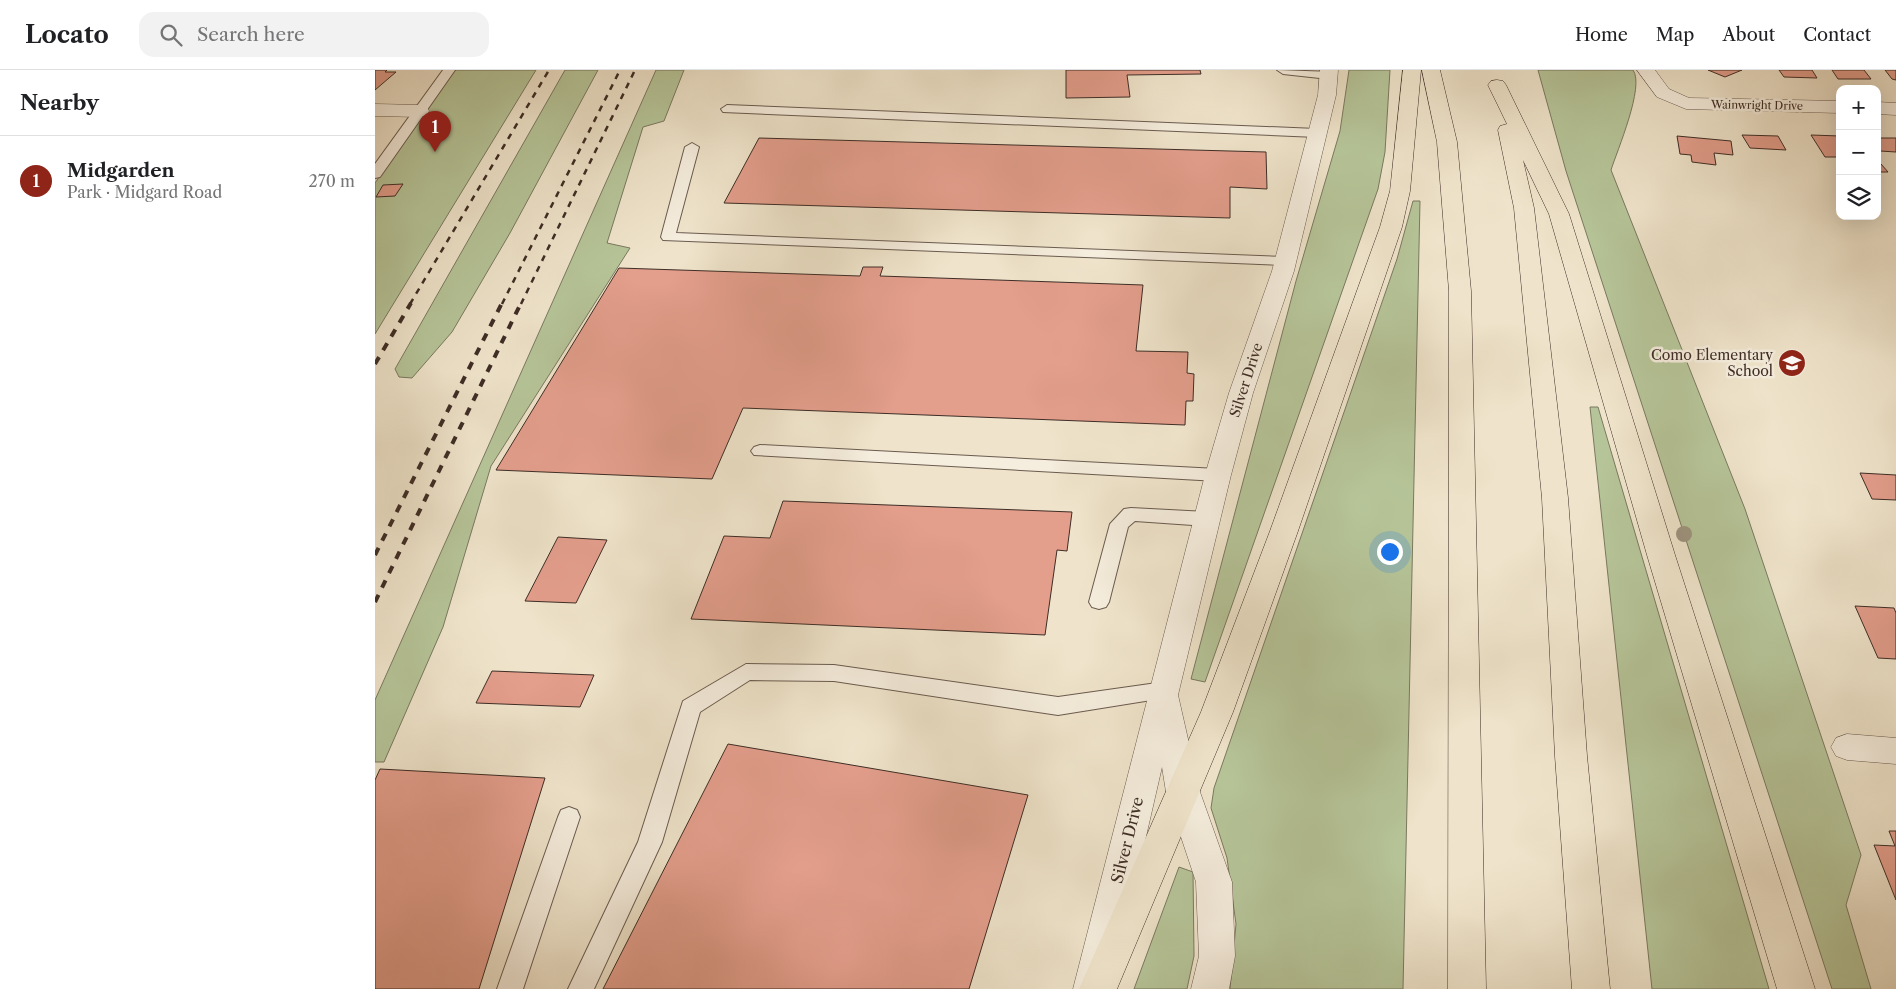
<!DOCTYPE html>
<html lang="en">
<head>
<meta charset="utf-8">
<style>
  body { margin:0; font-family:"Libre Caslon Text",serif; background:#f2f2f2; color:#202124 }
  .controls { position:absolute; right:15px; top:15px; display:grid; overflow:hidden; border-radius:10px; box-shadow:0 5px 20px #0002 }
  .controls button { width:45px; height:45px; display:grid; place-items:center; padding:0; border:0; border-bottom:1px solid #e0e0e0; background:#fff; color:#202124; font:25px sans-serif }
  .you { position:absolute; left:1014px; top:481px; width:18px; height:18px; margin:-12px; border:4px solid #fff; border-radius:50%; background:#1a73e8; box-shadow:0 0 0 8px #1a73e833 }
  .badge { display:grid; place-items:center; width:32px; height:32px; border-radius:50%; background:#8f2418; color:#fff; font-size:16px; font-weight:700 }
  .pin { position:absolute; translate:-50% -41px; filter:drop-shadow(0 1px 2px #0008) }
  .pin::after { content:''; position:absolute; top:26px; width:18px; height:15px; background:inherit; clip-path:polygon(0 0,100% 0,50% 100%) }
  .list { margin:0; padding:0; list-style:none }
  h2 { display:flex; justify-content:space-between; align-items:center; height:65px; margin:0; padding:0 20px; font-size:21px }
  h2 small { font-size:16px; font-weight:400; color:#757577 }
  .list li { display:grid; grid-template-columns:32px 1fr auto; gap:15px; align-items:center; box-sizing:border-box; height:90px; padding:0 20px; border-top:1px solid #e0e0e0 }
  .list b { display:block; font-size:19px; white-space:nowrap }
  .list p { margin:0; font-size:16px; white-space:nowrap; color:#757577 }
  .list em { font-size:16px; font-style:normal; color:#757577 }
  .icon { flex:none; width:28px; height:28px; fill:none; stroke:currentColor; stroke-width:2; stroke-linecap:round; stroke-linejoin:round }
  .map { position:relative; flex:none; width:1521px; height:919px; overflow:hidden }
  header { display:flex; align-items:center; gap:30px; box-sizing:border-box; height:70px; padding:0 25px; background:#fff; border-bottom:1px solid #e0e0e0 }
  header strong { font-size:24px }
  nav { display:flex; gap:28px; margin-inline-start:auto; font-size:18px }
  .search { width:350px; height:45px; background:#f2f2f2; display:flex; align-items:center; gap:12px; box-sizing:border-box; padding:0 18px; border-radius:15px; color:#757577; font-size:19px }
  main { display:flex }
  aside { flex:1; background:#fff }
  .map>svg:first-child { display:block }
  .green { fill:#b6c599; stroke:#7a7960 }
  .building { fill:#e39e8c; stroke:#3e2d26 }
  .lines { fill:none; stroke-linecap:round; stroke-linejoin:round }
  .service-casing { stroke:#6a5b4f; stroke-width:2 }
  .minor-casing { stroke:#6a5b4f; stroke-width:1 }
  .motorway-casing { stroke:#3e2d26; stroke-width:1 }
  .service { fill:#f5eddd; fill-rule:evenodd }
  .minor { fill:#f5eddd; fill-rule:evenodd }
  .motorway { fill:#efe4cb; fill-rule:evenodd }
  .rail-far1 { stroke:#3e2d26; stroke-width:2.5; stroke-dasharray:6 6; stroke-linecap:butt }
  .rail { stroke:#3e2d26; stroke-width:4; stroke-dasharray:8 8; stroke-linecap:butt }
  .tree { fill:#9e9480 }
  .labels { text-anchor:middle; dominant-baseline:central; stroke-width:5; stroke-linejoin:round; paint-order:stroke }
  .far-street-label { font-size:11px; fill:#3e2d26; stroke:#f5eddd }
  .poi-label { font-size:14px; fill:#3e2d26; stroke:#f5eddd; text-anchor:end }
  .street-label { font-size:14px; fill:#3e2d26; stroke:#f5eddd }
  .near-street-label { font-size:16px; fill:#3e2d26; stroke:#f5eddd }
</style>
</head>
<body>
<header>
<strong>Locato</strong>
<div class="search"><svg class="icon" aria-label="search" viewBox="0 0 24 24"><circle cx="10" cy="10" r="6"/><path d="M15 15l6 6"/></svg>Search here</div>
<nav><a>Home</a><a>Map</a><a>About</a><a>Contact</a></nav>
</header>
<main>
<aside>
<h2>Nearby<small></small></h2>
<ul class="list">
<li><span class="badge">1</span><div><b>Midgarden</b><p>Park · Midgard Road</p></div><em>270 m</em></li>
</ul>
</aside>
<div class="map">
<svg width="1521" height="919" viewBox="0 0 1521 919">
  <rect width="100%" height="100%" fill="#efe4cb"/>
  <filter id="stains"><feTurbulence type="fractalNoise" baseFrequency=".004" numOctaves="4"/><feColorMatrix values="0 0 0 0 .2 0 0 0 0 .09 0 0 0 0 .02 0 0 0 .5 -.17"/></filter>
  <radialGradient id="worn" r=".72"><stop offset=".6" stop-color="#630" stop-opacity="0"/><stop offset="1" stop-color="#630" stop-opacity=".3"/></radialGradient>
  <path class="green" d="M80,0h81l-161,264v-151z
    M190,0h33l-88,163 -58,99 -40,46 -13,-1 -4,-8z
    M281,0h28l-20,51 -21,6 -36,116 23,5 -139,218 -48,161 -59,135h-9v-62z
    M974,0h41l-5,82 -7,37 -173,493 -14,-3 105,-398 44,-150z
    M1163,0h95c12,16 -16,81 -22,100l134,339 116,346 -15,50 25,84h-39l-266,-818z
    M1038,131h7l-17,788h-173l6,-65 -9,-66 -16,-50 3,-20 183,-529z
    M1215,337h8l171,582h-117z
    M804,797l14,5 1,84 -7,33h-53z"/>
  <path class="building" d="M0,0h12l-2,2h11l-21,18z
    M691,0h134l1,4 -74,1 3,22 -64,1z
    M1333,0h34l-17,7z
    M1404,0h33l5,8 -33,-1z
    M1457,0h32l7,9h-33z
    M1510,0h11v10l-4,-1z
    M1367,65l36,1 8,14 -36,-2z
    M1436,65l29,1v21h-15z
    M1302,66l54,5 2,14 -19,-2 2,12 -24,-3 -1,-7 -11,-1z
    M384,68l507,14 1,37 -37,-2v31l-506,-15z
    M1502,68h19v14l-16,-1 -3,-3z
    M1502,94h4l7,8h-11z
    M28,114l-8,12 -19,1 7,-12z
    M488,197h20l-3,9 263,9 -7,66 52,1 -1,21 7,1 -1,27h-7l-1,24 -442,-17 -31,71 -216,-9 123,-202 241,8z
    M1485,403l36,2v25l-24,-1z
    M408,431l289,11 -5,39 -10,-1 -12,85 -354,-16 33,-83 46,2z
    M183,467l49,3 -31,63 -51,-2z
    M1480,536l39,2 2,5v46l-18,-1z
    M117,601l102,4 -14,32 -104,-4z
    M353,674l300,51 -59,194h-366z
    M5,699l165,9 -66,211h-104v-209z
    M1514,761h7v69l-22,-55 21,1z"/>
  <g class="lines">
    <g class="service-casing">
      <path id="service" d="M68,0h12l-75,107 -5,1v-14z
        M902,0l56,2 2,3 -6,4 -46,-5z
        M352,35l590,24 6,4 -6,4 -594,-25 -2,-3z
        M317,73l7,4 -23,86 609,24 7,4 -7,4 -622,-25 -2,-3 24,-90z
        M385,375l458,24 6,2 3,4 -3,4 -6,2 -464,-26 -3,-4 3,-4z
        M756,438l76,4 7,2 2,5 -2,5 -7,2 -72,-5 -7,6 -19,75 -3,5 -7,2 -7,-2 -3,-5 21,-78 14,-15z
        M371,594l88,1 224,32 106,-15 7,2 4,6 -4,6 -7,2 -106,17 -224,-34 -84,-1 -50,32 -38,130 -68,147h-26l70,-147 45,-141z
        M194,737l8,3 3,7 -57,172h-26l61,-172 3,-7z"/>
    </g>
    <g class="minor-casing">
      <path id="minor" d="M945,0h18l-2,25 -42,176 -41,122 -22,82 -53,220 22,97 32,90 3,74 -6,33h-38l8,-33 -3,-74 -30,-90 -4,-25 -51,222h-38l132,-514 24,-82 43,-122 46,-176z
        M1262,0h18l14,19 20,9 151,3v12l-154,-4 -29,-12z
        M1502,32l19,1v12l-19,-1z
        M0,34l45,1 7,2 2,4 -2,4 -7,2 -45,-1z
        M1472,664l49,4v26l-49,-4 -11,-4 -5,-9 5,-9z"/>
    </g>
    <g class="motorway-casing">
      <path id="motorway" d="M1028,0h18l-11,121 -8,36 -104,304 -65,181 -116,277h-38l122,-277 69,-181 110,-304 10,-36z
        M1047,0h18l17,72 14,149 15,698h-38l1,-698 -12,-149z
        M1122,10l6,1 3,4 63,129 106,341 140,434h-38l-130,-434 -98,-341 -26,-54 11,48 34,290 19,258 23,233h-38l-17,-233 -13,-258 -28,-290 -16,-78 2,-4 7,-2 -19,-39 3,-4z"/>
    </g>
    <use href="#service" class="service"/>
    <use href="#minor" class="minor"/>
    <use href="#motorway" class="motorway"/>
    <path class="rail-far1" d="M35,234l139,-234
      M127,234l118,-234
      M146,234l114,-234"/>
    <path class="rail" d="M0,294l36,-61
      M0,485l127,-252
      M0,532l146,-299"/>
  </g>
  <circle class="tree" cx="1309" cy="464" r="8"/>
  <defs>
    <g id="school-disc" transform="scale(1.4375)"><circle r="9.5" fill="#8f2418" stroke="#f5eddd"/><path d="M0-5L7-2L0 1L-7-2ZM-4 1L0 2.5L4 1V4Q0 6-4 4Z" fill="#fff"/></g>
  </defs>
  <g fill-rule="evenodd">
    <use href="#school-disc" x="1417" y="293"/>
  </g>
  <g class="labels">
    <g class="far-street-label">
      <text transform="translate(1382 35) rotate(1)">Wainwright Drive</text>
    </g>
    <g class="poi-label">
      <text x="1398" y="285">Como Elementary<tspan x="1398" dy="16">School</tspan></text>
    </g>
    <g class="street-label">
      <text transform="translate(871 310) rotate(-72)">Silver Drive</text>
    </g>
    <g class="near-street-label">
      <text transform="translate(752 770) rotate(-76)">Silver Drive</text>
    </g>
  </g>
  <rect width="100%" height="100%" filter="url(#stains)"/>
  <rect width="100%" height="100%" fill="url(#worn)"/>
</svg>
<div class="controls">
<button>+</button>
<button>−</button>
<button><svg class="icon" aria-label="layers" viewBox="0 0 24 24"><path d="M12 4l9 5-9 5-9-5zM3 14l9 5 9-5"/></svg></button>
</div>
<div class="you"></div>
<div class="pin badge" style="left:60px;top:82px">1</div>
</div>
</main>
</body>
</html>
